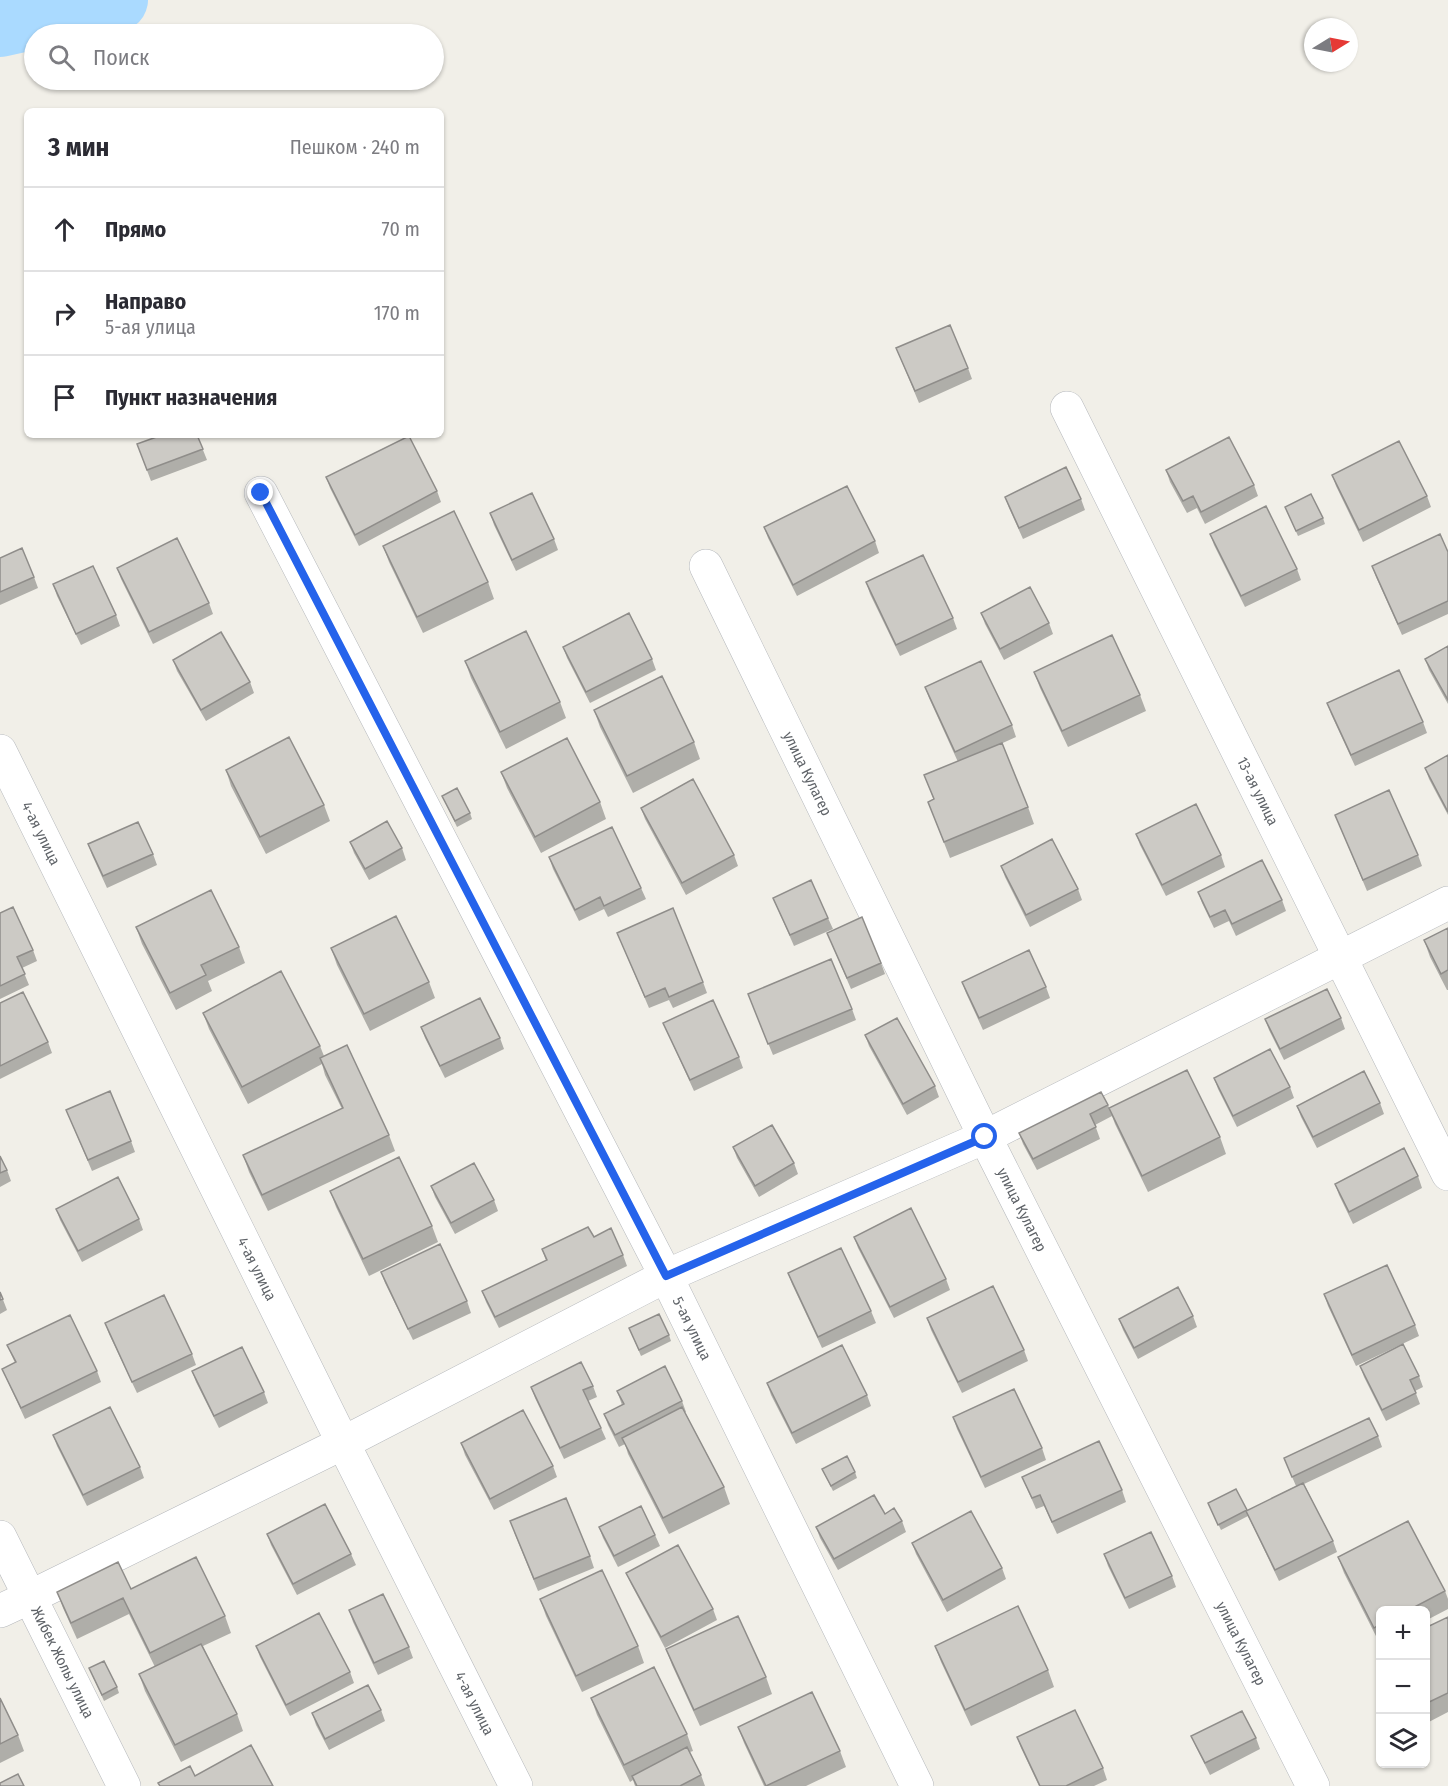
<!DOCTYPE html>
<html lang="ru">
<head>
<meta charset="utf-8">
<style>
  body { margin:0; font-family:"Fira Sans Condensed",sans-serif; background:#f2f2f3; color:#2b2b33 }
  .controls { position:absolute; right:18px; bottom:18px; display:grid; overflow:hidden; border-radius:9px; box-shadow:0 2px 4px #0004 }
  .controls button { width:54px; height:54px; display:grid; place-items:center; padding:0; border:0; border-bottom:2px solid #e1e1e2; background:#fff; color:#2b2b33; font:30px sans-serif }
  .compass { position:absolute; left:1304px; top:18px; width:54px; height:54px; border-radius:50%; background:#fff; box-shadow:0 2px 4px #0004; rotate:80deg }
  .stop { position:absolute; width:18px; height:18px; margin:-14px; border:4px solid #2563eb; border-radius:50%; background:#fff }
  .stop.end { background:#2563eb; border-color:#fff; box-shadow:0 2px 6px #0008 }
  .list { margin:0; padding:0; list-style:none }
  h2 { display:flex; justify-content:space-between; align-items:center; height:78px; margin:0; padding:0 24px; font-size:26px }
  h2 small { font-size:20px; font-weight:400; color:#7c7c81 }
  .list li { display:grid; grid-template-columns:39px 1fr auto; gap:18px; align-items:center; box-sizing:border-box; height:84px; padding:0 24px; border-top:2px solid #e1e1e2 }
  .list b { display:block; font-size:22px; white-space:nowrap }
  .list p { margin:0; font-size:20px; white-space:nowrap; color:#7c7c81 }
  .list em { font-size:20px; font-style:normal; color:#7c7c81 }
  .icon { flex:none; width:33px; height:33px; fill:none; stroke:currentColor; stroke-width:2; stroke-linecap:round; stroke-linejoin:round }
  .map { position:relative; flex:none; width:1448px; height:1786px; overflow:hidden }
  .search { position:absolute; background:#fff; box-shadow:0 2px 4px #0004; left:24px; top:24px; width:420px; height:66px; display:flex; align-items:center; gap:15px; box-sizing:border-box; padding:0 21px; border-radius:33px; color:#7c7c81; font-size:22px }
  .panel { position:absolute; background:#fff; box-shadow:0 2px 4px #0004; left:24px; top:108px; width:420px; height:330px; border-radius:9px }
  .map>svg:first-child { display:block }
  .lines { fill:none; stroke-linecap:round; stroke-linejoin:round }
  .river { stroke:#aadaff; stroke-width:62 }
  .minor-casing { stroke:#b5b8bc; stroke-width:34 }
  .minor { stroke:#fff; stroke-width:33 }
  .wall { fill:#afaea9 }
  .building { fill:#cccac5; stroke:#8f8d8a; stroke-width:1.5 }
  .route { stroke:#2563eb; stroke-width:8 }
  .labels { text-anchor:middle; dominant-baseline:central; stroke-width:4.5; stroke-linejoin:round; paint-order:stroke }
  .street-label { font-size:15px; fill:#5f6368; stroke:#fff }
</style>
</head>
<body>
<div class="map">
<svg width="1448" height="1786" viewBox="0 0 1448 1786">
  <rect width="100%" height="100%" fill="#f1efe8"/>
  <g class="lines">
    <path class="river" d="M0,26l117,-26"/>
    <g class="minor-casing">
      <g id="minor">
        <path id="s1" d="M1067,408l381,766"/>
        <path id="s2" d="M261,493l405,783 251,510"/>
        <path id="s3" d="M706,566l279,571 328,649"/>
        <path id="s4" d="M0,751l343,692 173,343"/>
        <path id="s5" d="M0,1537l124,249"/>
        <path d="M0,1611l30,-14 313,-154 323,-167 319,-139 463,-234"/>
      </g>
    </g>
    <use href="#minor" class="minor"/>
  </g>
  <path class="wall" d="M896,348l72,20 4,11 -53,24z
    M197,435l10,25 -56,21 -14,-37z
    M1166,470l88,15 4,11 -53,28 -8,-16 -10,5 -17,-31z
    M1332,475l95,21 4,11 -68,35 -27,-56z
    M326,477l111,14 4,11 -82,44 -29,-58z
    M1005,497l76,2 4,11 -62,29 -14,-31z
    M1285,507l38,11 2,6 -27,12z
    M490,513l64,26 4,11 -42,21 -22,-46z
    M764,527l111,14 4,12 -82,43 -29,-58z
    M1210,534l87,35 4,11 -56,27 -31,-62z
    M383,546l105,36 6,17 -71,34 -34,-71z
    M1448,552v62l-46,21 -26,-58 -4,-11z
    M0,558l34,19 4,11 -38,17z
    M117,568l92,35 4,11 -60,30 -32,-65z
    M866,582l87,36 4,11 -57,27 -30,-62z
    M53,584l63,31 4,11 -39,19 -24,-49z
    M981,613l68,10 4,11 -49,26 -19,-36z
    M1448,646v58l-19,-34 -4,-11z
    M563,647l89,12 4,11 -66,33 -23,-45z
    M173,660l77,22 4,11 -48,28 -29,-50z
    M465,661l95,41 6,16 -60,31 -35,-71z
    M1034,672l106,23 6,16 -78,36 -28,-59z
    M925,687l87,38 4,12 -20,9 32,61 6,17 -84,34 -22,-56 6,-2 -10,-25 34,-13 -29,-64z
    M1327,703l96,19 4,11 -72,33 -24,-52z
    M594,710l100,32 6,17 -67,34 -33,-66z
    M1448,756v59l-19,-36 -4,-11z
    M226,770l98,35 6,16 -64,33 -35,-68z
    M501,772l99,30 6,17 -65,34 -34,-65z
    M442,796l28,17 2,6 -15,8z
    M641,808l93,47 4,11 -52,29 -41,-76z
    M1335,815l83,40 4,11 -55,25z
    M1136,834l85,21 4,12 -59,29 -26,-51z
    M350,842l52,6 4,12 -37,20 -15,-27z
    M88,844l65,10 4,11 -50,23 -15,-33z
    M549,857l92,31 5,11 -38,18 -4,-8 -25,12 -26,-52z
    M1001,866l77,23 4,11 -52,27 -25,-50z
    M1198,892l84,8 4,11 -50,25 -7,-15 -15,7 -12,-25z
    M773,898l55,20 5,11 -39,17z
    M0,913l33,37 4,11 -15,7 7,17 -29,14z
    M136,927l103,20 6,16 -37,18 4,10 -36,19 -34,-66z
    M1448,928v62h-1l-17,-33 -6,-17z
    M617,933l86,49 4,11 -34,15 -4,-8 -20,8z
    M827,933l54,30 4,11 -34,15z
    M331,948l98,34 6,16 -65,33 -33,-66z
    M962,982l84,5 4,11 -67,32 -17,-37z
    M748,994l104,15 4,11 -83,35z
    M0,1003l48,39 4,11 -52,26z
    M203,1013l117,33 4,10 65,79 6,16 -127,60 -19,-39 -6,-17 99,-46 -17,-34 -3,-11 -74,40 -39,-75z
    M1341,1018l4,11 -61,31 -15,-30 -4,-11z
    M663,1023l76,34 4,11 -49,23 -26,-57z
    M421,1027l79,11 4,11 -59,29 -20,-40z
    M865,1035l70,51 4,11 -32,18 -38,-69z
    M1214,1078l76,9 4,11 -57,29 -19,-38z
    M1380,1103l4,11 -67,34 -16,-31 -4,-11z
    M1108,1105l4,11 -17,9 5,14 -63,31 -14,-26 -4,-11z
    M1109,1108l111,29 6,17 -78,38 -33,-68z
    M66,1110l65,31 4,11 -43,19z
    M733,1147l61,16 4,11 -39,23 -22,-39z
    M0,1156l7,14 4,11 -11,6z
    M1418,1176l4,12 -69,36 -14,-29 -4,-11z
    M431,1186l63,14 4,11 -43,23 -20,-37z
    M330,1191l102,35 6,16 -69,34 -33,-69z
    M56,1209l83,10 4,11 -61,32 -22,-42z
    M594,1237l29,18 4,11 -128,62 -13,-26 -4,-11 64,-30 -4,-12z
    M854,1237l92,42 4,11 -56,28 -36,-70z
    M381,1272l86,29 4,12 -58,27 -28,-57z
    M788,1273l83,38 5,12 -54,25 -30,-64z
    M0,1292l7,18 -7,4z
    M1324,1294l91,31 4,11 -63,30 -28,-60z
    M1193,1316l4,11 -59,32 -15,-29 -4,-11z
    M927,1318l97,32 4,11 -66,32 -31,-63z
    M105,1323l87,31 4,11 -59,28 -28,-59z
    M629,1328l40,7 2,6 -30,15z
    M7,1345l90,26 4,11 -76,37 -18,-39 -5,-11 13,-6z
    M1360,1366l59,10 4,11 -8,4 5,13 -34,17 -22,-44z
    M192,1371l72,21 4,11 -49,25 -23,-46z
    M767,1383l100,12 4,11 -75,38 -25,-49z
    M593,1386l4,11 -9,4 13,27 5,11 -42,20 -29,-61 -4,-11z
    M617,1391l65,10 4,11h-1l39,75 6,17 -61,30 -41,-80 -3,-10 -6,3 -11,-22 -4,-11 18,-9z
    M953,1417l89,31 4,12 -61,28 -28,-59z
    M53,1435l87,32 4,11 -57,28 -30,-60z
    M1378,1436l4,11 -78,37 29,57 4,11 -58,29 -31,-65 -27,14 -13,-27 39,8 49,-25 -12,-28z
    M461,1443l92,23 4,11 -63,33 -29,-55z
    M822,1469l33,3 2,6 -24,13z
    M1022,1477l100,13 4,12 -69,32 -13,-28 -8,3z
    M885,1514l17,7 4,11 -68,38 -18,-32 -4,-11z
    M599,1527l56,8 5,11 -42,21 -15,-29z
    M514,1532l76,24 4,12 -56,23z
    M267,1534l84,20 5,11 -59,30 -26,-50z
    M912,1543l90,25 4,11 -59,33 -31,-58z
    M1104,1554l68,22 4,11 -47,22 -21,-43z
    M1338,1557l107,34 3,8v10l-23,12v-10h-45v33l-36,-71z
    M626,1573l87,36 4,11 -52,28 -34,-64z
    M131,1589l94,27 6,17 -28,13 34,68 6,17 -62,31 -36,-71 -6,-17 16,-7 -26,-53 -52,25 -14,-31 -6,-16z
    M540,1599l98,47 6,17 -62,29 -36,-76z
    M349,1610l60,37 4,11 -35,17 -25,-53z
    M1448,1617v95l-23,12v-96z
    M256,1646l94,26 4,11 -64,33 -30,-59z
    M935,1646l113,24 6,17 -83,39 -30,-64z
    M666,1649l100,28 6,17 -72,32 -28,-61z
    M89,1668l28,19 2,6 -15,8z
    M0,1698l18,37 6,16 -24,12z
    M591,1698l96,36 6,17 -3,1 11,23 4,11h-70l-2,-6 -3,2 -33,-67z
    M381,1710l4,11 -56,29 -13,-25 -4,-12z
    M738,1727l102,24 6,16 -40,19h-42l-20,-43z
    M1191,1736l65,2 4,11 -50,26 -14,-28z
    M1017,1737l86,31 4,12 -13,6h-55l-18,-38z"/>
  <path class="building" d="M950,325l18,43 -53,23 -19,-43z
    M162,435h35l6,14 -56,21 -10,-26z
    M409,436l28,55 -82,44 -29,-58z
    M1229,437l25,48 -53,27 -8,-16 -10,5 -17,-31z
    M1399,441l28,55 -68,34 -27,-55z
    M1066,467l15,32 -62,29 -14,-31z
    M847,486l28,55 -82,44 -29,-58z
    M532,493l22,46 -42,21 -22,-47z
    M1311,494l12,24 -27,13 -11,-24z
    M1266,506l31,63 -56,27 -31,-62z
    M454,511l34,71 -71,35 -34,-71z
    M1440,534l8,18v49l-50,23 -26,-58z
    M177,538l32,65 -60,29 -32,-64z
    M22,548l12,29 -34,15v-34z
    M923,555l30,63 -57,27 -30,-63z
    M93,566l23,49 -40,19 -23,-50z
    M1030,587l19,36 -49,26 -19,-36z
    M629,613l23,46 -66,33 -23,-45z
    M526,631l34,71 -60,30 -35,-71z
    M221,632l29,50 -49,28 -28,-50z
    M1112,635l28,60 -78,36 -28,-59z
    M1448,646v54l-23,-41z
    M981,661l31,64 -57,27 -30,-65z
    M1399,670l24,52 -72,33 -24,-52z
    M662,676l32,66 -67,34 -33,-66z
    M289,737l35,68 -64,32 -34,-67z
    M567,738l33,64 -65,35 -34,-65z
    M1002,743l26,64 -84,35 -16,-40 6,-3 -10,-24z
    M1448,755v57l-23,-44z
    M693,779l41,76 -52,28 -41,-75z
    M457,788l13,25 -15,8 -13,-25z
    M1389,790l29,65 -55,25 -28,-65z
    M1196,804l25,51 -59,30 -26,-51z
    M387,821l15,27 -37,21 -15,-27z
    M138,822l15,32 -50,22 -15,-32z
    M612,827l29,61 -37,18 -4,-9 -25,13 -26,-53z
    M1052,839l26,50 -52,26 -25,-49z
    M1262,860l20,40 -50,24 -7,-14 -15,7 -12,-25z
    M811,880l17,38 -38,17 -17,-37z
    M211,890l28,57 -38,18 5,10 -36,18 -34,-66z
    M13,907l20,43 -16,7 8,17 -25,12v-73z
    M673,908l30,74 -34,15 -4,-9 -20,9 -28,-64z
    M396,916l33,66 -65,32 -33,-66z
    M862,917l19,46 -34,15 -20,-45z
    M1448,928v42l-7,4 -17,-34z
    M1029,950l17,37 -67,31 -17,-36z
    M831,959l21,50 -84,35 -20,-50z
    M281,971l39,75 -78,41 -39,-74z
    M1327,989l14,29 -61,31 -15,-30z
    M23,992l25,50 -48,24v-63z
    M480,998l20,40 -60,28 -19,-39z
    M713,1000l26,57 -49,23 -27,-57z
    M897,1018l38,68 -32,18 -38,-69z
    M347,1045l42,90 -127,60 -19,-40 100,-47 -23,-50z
    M1270,1049l20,38 -57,29 -19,-38z
    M1187,1070l33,67 -78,39 -33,-68z
    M1364,1071l16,32 -67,34 -16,-31z
    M110,1091l21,50 -43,19 -22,-50z
    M1101,1092l7,13 -18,9 6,13 -63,32 -14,-26z
    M772,1125l22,38 -39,23 -22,-39z
    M1404,1148l14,28 -69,36 -14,-28z
    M0,1156l7,14 -7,3z
    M399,1157l33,69 -69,33 -33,-68z
    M474,1163l20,37 -43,23 -20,-37z
    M118,1177l21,42 -61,32 -22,-42z
    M911,1208l35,71 -56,28 -36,-70z
    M588,1227l6,10 17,-9 12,27 -128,62 -13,-26 65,-31 -5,-11z
    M440,1244l27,57 -59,28 -27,-57z
    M841,1248l30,63 -53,26 -30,-64z
    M1387,1265l28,60 -63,30 -28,-61z
    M993,1286l31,64 -66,32 -31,-64z
    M1178,1287l15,29 -59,32 -15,-29z
    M0,1292l3,7 -3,1z
    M164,1295l28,59 -60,28 -27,-59z
    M659,1314l10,21 -30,15 -10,-22z
    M70,1315l27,56 -76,37 -19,-39 14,-7 -9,-17z
    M1403,1344l16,32 -9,4 6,13 -34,17 -22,-44z
    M842,1345l25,50 -75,38 -25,-50z
    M242,1347l22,45 -50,24 -22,-45z
    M581,1362l12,24 -10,4 18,38 -41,20 -29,-61z
    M665,1366l17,35 -67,34 -11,-21 20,-10 -7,-13z
    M1014,1389l28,59 -61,29 -28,-60z
    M110,1407l30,60 -57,28 -30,-60z
    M682,1407l42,80 -61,31 -41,-80z
    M523,1410l30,56 -63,33 -29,-56z
    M1369,1418l9,18 -86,41 -8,-19z
    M1099,1441l23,49 -70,32 -12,-27 -8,3 -10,-21z
    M847,1456l8,16 -24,14 -9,-17z
    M1303,1483l30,58 -58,29 -29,-59z
    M1236,1489l11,21 -29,15 -10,-22z
    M874,1495l11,19 9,-6 8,13 -68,38 -18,-32z
    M566,1498l24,58 -56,23 -24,-58z
    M325,1504l26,50 -58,30 -26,-50z
    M641,1506l14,29 -41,21 -15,-29z
    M971,1511l31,57 -59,32 -31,-57z
    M1408,1521l37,70 -38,20h-27v13l-6,4 -36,-71z
    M1151,1532l21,44 -47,22 -21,-44z
    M678,1545l35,64 -52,28 -35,-64z
    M196,1557l29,59 -75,37 -27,-55 -52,25 -14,-31 61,-30 13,27z
    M602,1570l36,76 -62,30 -36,-77z
    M383,1594l26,53 -35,16 -25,-53z
    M1018,1606l30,64 -83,40 -30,-64z
    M319,1613l31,59 -64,33 -30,-59z
    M738,1616l28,61 -72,33 -28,-61z
    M1448,1617v76l-23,11v-76z
    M201,1644l36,70 -62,31 -36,-71z
    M104,1661l13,26 -15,8 -13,-27z
    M654,1667l33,67 -63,31 -33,-67z
    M368,1685l13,25 -56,29 -13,-26z
    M812,1692l28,59 -74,35 -28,-59z
    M0,1698l18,37 -18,9z
    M1075,1710l28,58 -37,18h-26l-23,-49z
    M1242,1711l14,27 -51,25 -14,-27z
    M251,1745l22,41h-113l-2,-3 32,-17 5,10z
    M687,1747l14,28 -21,11h-43l-5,-10z
    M18,1774l6,12h-24v-3z"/>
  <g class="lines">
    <path class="route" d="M261,493l405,783 319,-139"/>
  </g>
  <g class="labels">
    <g class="street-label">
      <text stroke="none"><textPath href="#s3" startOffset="231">улица Кулагер</textPath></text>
      <text stroke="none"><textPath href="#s1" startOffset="428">13-ая улица</textPath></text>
      <text stroke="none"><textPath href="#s4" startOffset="92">4-ая улица</textPath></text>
      <text stroke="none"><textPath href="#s3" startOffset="717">улица Кулагер</textPath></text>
      <text stroke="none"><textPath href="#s4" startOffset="578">4-ая улица</textPath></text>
      <text stroke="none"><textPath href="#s2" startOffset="940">5-ая улица</textPath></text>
      <text stroke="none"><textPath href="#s3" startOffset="1203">улица Кулагер</textPath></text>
      <text stroke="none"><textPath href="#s5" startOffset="140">Жибек Жолы улица</textPath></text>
      <text stroke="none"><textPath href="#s4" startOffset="1064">4-ая улица</textPath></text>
    </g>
  </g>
</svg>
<div class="controls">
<button>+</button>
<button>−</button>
<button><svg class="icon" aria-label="layers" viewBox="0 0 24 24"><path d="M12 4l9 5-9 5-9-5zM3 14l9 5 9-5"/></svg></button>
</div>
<svg class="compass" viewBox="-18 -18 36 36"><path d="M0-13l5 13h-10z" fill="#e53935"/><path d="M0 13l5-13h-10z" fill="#7c7c81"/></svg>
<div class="stop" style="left:985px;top:1137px"></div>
<div class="stop end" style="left:261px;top:493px"></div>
<div class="search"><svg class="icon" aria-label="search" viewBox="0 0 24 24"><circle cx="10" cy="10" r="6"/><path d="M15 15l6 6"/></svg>Поиск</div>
<section class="panel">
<h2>3 мин<small>Пешком · 240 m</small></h2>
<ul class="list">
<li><svg class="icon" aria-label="ahead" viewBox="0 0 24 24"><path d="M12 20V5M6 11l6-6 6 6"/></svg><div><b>Прямо</b></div><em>70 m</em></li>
<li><svg class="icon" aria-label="right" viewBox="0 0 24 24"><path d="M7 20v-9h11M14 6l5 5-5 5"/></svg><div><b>Направо</b><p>5-ая улица</p></div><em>170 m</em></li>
<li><svg class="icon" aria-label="arrive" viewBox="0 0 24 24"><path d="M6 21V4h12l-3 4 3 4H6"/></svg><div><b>Пункт назначения</b></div></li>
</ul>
</section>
</div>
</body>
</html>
